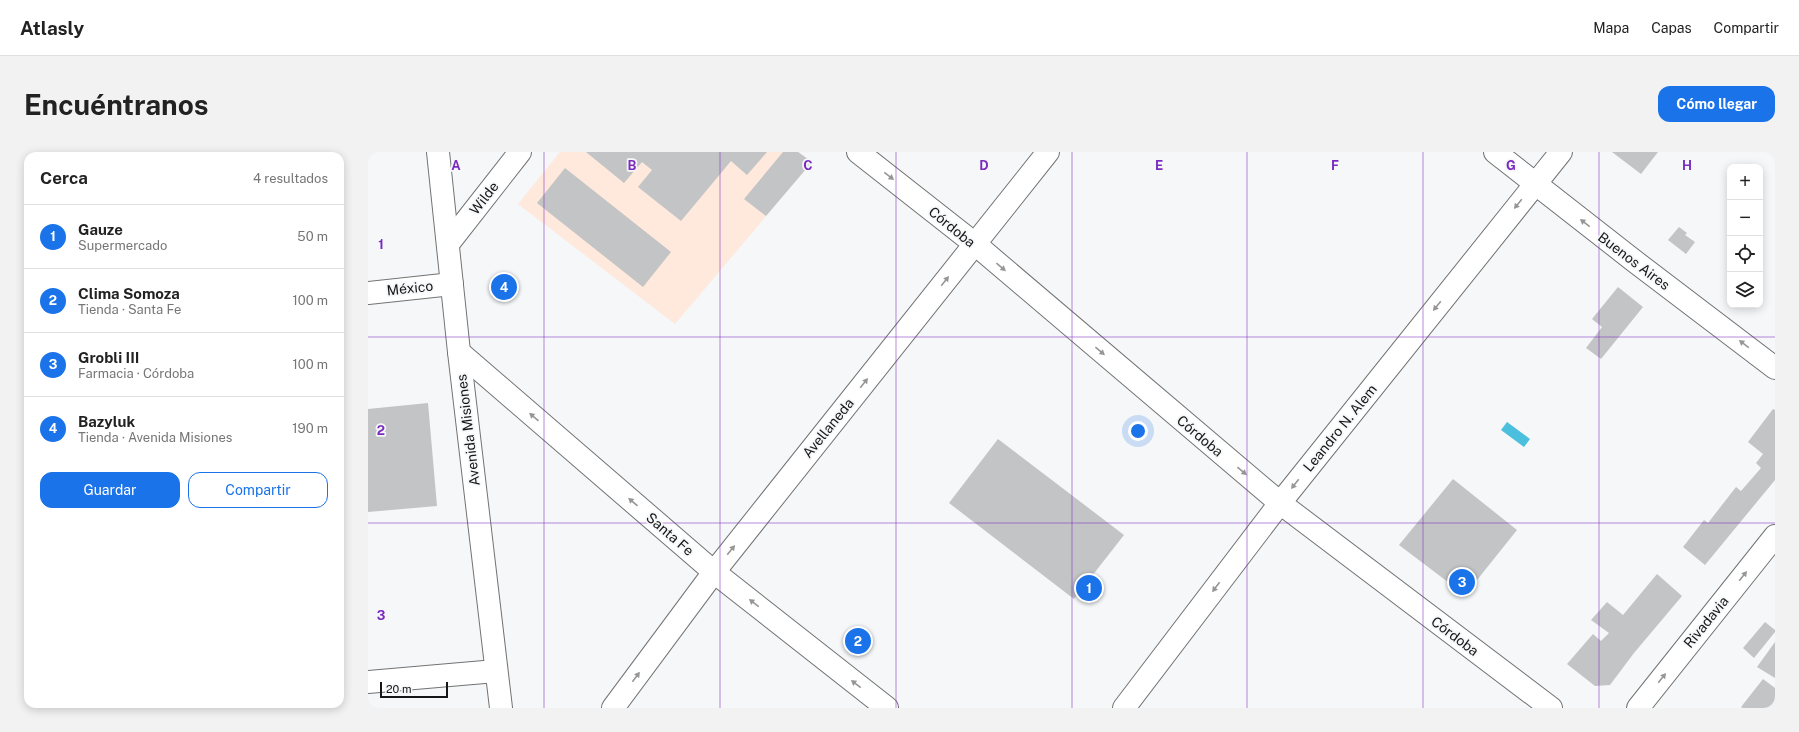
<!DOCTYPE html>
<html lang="es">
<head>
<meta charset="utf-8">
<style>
  body { margin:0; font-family:"Public Sans",sans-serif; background:#f2f2f2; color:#222 }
  .controls { position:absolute; right:12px; top:12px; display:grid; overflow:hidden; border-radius:8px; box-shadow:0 2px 10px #0003 }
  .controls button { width:36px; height:36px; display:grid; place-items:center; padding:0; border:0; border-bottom:1px solid #e0e0e0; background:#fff; color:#222; font:20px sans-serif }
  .scale { position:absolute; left:12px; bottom:10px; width:68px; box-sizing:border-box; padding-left:4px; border:2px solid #161617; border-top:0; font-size:11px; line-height:14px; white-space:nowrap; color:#161617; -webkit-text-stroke:3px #f5f7f8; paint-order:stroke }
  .you { position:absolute; left:770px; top:279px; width:14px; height:14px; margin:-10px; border:3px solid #fff; border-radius:50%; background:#1a73e8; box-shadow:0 0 0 6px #1a73e833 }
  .badge { display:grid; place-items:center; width:26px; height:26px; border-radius:50%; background:#1a73e8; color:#fff; font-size:13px; font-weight:700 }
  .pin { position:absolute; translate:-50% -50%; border:2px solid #fff; box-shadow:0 1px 4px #0006 }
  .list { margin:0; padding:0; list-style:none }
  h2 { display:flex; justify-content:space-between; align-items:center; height:52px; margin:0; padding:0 16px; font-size:17px }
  h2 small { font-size:13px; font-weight:400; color:#767676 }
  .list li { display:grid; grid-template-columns:26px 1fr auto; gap:12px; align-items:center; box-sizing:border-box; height:64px; padding:0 16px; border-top:1px solid #e0e0e0 }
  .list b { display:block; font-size:15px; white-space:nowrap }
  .list p { margin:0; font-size:13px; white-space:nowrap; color:#767676 }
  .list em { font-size:13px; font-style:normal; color:#767676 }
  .actions { display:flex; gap:8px; padding:12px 16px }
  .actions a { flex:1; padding:9px 0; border:1px solid #1a73e8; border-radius:12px; text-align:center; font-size:14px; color:#1a73e8 }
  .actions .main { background:#1a73e8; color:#fff }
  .icon { flex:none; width:22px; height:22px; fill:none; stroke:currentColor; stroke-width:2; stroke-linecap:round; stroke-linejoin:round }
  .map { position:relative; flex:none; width:1407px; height:556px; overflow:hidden; border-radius:12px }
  header { display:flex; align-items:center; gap:24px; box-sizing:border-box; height:56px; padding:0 20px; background:#fff; border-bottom:1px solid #e0e0e0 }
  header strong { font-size:19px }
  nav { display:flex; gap:22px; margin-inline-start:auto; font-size:14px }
  .intro { display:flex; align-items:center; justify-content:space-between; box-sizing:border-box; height:96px; padding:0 24px }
  h1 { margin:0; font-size:28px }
  .button { padding:10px 18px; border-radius:12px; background:#1a73e8; color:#fff; font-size:14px; font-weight:700 }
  main { display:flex; gap:24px; padding:0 24px }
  aside { flex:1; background:#fff; border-radius:12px; box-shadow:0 2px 10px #0003 }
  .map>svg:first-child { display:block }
  .industrial { fill:#ffe8dc }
  .water { fill:#4abfde }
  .building { fill:#c2c4c5 }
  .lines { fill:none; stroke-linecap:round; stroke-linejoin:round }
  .minor-casing { stroke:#727374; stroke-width:24 }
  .secondary-casing { stroke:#727374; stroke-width:24 }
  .minor { stroke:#fff; stroke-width:22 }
  .secondary { stroke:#fff; stroke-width:22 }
  .oneway { fill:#969697 }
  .grid { fill:none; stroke:#7b2cbf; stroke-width:1; stroke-opacity:0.55 }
  .labels { text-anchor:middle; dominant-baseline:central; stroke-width:3.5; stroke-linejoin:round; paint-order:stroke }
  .street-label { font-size:14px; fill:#161617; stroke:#f5f7f8 }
  .grid-label { font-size:13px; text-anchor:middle; font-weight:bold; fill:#7b2cbf; stroke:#f5f7f8; stroke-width:3.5; stroke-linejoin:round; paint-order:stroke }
</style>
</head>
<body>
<header>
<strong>Atlasly</strong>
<nav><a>Mapa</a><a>Capas</a><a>Compartir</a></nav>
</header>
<div class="intro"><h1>Encuéntranos</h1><a class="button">Cómo llegar</a></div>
<main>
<aside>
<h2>Cerca<small>4 resultados</small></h2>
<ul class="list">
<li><span class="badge">1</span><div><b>Gauze</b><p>Supermercado</p></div><em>50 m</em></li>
<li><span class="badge">2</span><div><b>Clima Somoza</b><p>Tienda · Santa Fe</p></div><em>100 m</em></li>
<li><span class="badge">3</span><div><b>Grobli III</b><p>Farmacia · Córdoba</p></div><em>100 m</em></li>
<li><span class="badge">4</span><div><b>Bazyluk</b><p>Tienda · Avenida Misiones</p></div><em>190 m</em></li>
</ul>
<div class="actions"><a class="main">Guardar</a><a>Compartir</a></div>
</aside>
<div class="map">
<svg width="1407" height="556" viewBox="0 0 1407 556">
  <rect width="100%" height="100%" fill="#f5f7f8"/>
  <path class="industrial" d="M192,0h239l13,10 -137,162 -157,-120z"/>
  <path class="water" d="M1139,270l23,17 -6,8 -23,-17z"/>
  <path class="building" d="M218,0h181l-20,23 -16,-14 -50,60 -43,-34 14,-17 -10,-8 -18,21z
    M415,0h15l14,10 -46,54 -22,-17z
    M1244,0h46l-17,22z
    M197,16l106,84 -28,35 -106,-84z
    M1311,75l8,6 -2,2 10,7 -9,12 -18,-14z
    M1250,135l25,20 -42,52 -15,-11 16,-21 -10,-8z
    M60,251l9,103 -69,6v-103z
    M1405,257l2,1v70l-70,85 -22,-18 21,-27 4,3 28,-36 5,4 20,-23 -5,-5 7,-9 -15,-12z
    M630,287l126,96 -50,64 -125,-96z
    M1085,327l64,51 -52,65 -66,-50z
    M1289,422l25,22 -48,57 -24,32 -15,1 -28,-22 26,-30 8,7 8,-8 -18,-13 16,-18 16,13z
    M1397,470l10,8v2l-21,26 -11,-10z
    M1407,490v36l-18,-11z
    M1395,527l12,9v20h-32l-2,-1z"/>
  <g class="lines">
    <g class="minor-casing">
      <path id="minor" d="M490,0l117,92 305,259 271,205
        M1127,0l138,108 142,108
        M80,92l72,-92
        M0,141l84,-9
        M91,200l255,220 173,136
        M0,530l128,-11
        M245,556l101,-136 334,-420
        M756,556l156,-205 281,-351
        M1270,556l137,-172"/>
    </g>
    <g class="secondary-casing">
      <path id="secondary" d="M70,0l21,200 42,356"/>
    </g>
    <use href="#minor" class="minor"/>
    <use href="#secondary" class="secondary"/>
  </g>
  <defs><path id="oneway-solid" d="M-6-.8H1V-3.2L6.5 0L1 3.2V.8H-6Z"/></defs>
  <g class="oneway">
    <use href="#oneway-solid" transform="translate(521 24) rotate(38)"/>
    <use href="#oneway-solid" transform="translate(1150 52) rotate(129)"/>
    <use href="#oneway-solid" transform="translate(1217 71) rotate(-142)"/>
    <use href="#oneway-solid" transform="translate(633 115) rotate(40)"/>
    <use href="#oneway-solid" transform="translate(577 129) rotate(-51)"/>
    <use href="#oneway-solid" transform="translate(1069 154) rotate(129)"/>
    <use href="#oneway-solid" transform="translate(1376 192) rotate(-143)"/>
    <use href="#oneway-solid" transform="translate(732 199) rotate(40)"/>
    <use href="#oneway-solid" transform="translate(496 231) rotate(-51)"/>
    <use href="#oneway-solid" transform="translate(166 265) rotate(-139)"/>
    <use href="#oneway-solid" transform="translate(874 319) rotate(40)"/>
    <use href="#oneway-solid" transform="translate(927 332) rotate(128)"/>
    <use href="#oneway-solid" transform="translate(265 350) rotate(-139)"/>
    <use href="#oneway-solid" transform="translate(363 398) rotate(-51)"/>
    <use href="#oneway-solid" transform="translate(1375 424) rotate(-51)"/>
    <use href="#oneway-solid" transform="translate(848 435) rotate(127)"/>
    <use href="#oneway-solid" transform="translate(386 451) rotate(-142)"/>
    <use href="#oneway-solid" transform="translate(268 525) rotate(-53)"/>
    <use href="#oneway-solid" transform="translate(1294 526) rotate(-51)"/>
    <use href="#oneway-solid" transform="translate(488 532) rotate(-142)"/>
  </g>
  <path class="grid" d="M176,0v556M352,0v556M528,0v556M704,0v556M879,0v556M1055,0v556M1231,0v556M0,185h1407M0,371h1407"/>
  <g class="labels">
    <g class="street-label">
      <text transform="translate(116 46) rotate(-52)">Wilde</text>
      <text transform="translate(584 75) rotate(39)">Córdoba</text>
      <text transform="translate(1266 109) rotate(37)">Buenos Aires</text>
      <text transform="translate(42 136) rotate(-6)">México</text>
      <text transform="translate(460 276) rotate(-51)">Avellaneda</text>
      <text transform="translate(972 276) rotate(-51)">Leandro N. Alem</text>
      <text transform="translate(100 278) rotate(-97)">Avenida Misiones</text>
      <text transform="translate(832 284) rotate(40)">Córdoba</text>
      <text transform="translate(302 382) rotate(41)">Santa Fe</text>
      <text transform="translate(1338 470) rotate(-51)">Rivadavia</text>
      <text transform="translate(1087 484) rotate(37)">Córdoba</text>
    </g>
  </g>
  <g class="grid-label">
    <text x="88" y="18">A</text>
    <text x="264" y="18">B</text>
    <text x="440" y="18">C</text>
    <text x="616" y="18">D</text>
    <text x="791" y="18">E</text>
    <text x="967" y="18">F</text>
    <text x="1143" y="18">G</text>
    <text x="1319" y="18">H</text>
    <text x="13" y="97">1</text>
    <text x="13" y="283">2</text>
    <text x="13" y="468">3</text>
  </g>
</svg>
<div class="controls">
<button>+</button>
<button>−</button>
<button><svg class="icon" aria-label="locate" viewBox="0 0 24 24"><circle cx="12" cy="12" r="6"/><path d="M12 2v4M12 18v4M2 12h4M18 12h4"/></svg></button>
<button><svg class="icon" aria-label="layers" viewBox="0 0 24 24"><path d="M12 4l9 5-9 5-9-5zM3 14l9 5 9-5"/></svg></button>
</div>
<div class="scale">20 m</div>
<div class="you"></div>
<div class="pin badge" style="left:721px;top:436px">1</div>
<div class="pin badge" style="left:490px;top:489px">2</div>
<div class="pin badge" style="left:1094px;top:430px">3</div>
<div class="pin badge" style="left:136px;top:135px">4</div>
</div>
</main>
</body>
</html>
